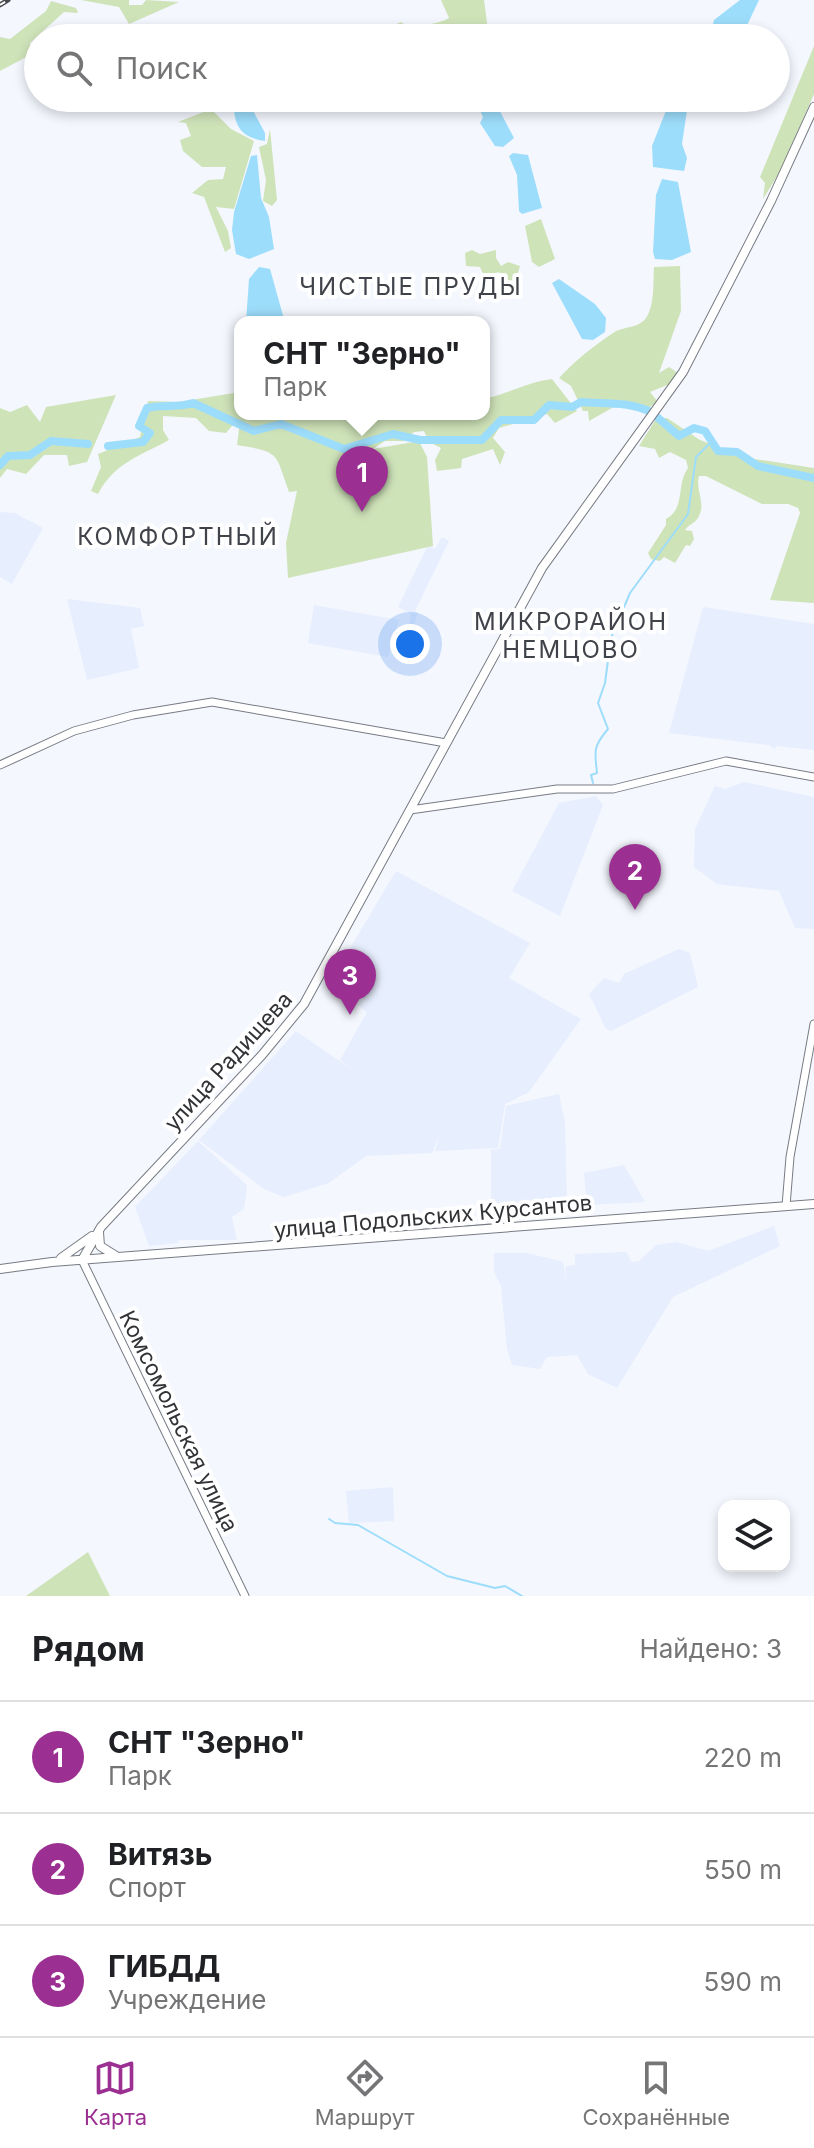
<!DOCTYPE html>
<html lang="ru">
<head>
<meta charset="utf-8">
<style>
  body { margin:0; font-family:Inter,sans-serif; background:#f6f6f6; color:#202124 }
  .controls { position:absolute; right:24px; bottom:24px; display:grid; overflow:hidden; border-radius:16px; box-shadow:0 4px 12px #0003 }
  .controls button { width:72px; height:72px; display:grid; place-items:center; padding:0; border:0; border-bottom:2px solid #e0e0e0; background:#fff; color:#202124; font:40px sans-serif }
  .you { position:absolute; left:410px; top:644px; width:28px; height:28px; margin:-20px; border:6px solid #fff; border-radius:50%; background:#1a73e8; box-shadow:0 0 0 12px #1a73e833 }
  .badge { display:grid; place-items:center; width:52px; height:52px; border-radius:50%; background:#9b3092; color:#fff; font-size:26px; font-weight:700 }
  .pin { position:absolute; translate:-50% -66px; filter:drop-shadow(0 2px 4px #0008) }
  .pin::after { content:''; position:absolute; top:42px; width:28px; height:24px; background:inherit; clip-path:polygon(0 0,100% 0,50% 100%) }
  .popup { position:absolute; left:234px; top:316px; width:256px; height:104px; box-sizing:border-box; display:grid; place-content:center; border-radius:16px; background:#fff; filter:drop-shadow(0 2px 6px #0005); font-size:26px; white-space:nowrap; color:#757577 }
  .popup b { font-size:30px; color:#202124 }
  .popup::after { content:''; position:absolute; left:50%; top:100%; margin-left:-16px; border:16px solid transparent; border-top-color:#fff }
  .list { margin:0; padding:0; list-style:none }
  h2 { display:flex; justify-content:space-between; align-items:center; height:104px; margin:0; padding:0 32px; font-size:34px }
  h2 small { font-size:26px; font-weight:400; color:#757577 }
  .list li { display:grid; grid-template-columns:52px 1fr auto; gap:24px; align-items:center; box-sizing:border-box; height:112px; padding:0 32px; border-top:2px solid #e0e0e0 }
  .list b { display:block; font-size:30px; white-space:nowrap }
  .list p { margin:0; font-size:26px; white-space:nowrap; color:#757577 }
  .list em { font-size:26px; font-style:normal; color:#757577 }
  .icon { flex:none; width:44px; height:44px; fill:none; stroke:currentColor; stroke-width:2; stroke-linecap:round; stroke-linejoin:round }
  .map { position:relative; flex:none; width:814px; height:1596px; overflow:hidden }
  .search { position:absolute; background:#fff; box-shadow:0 4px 12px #0003; left:24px; right:24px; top:24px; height:88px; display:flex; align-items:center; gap:20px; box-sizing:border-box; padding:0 28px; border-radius:44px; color:#757577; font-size:30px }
  .sheet { height:440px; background:#fff }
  nav { display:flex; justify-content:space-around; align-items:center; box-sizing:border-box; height:112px; border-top:2px solid #e0e0e0; background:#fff; font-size:22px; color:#757577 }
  nav a { display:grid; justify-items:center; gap:4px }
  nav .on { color:#9b3092 }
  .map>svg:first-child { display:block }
  .built { fill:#e7eefd }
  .green { fill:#cfe3b9 }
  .water { fill:#9dddfc }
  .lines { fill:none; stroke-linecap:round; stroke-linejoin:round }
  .stream { stroke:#9dddfc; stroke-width:2 }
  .river { stroke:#9dddfc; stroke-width:8 }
  .secondary-casing { stroke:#777b82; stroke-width:9 }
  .primary-casing { stroke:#777b82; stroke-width:10 }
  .secondary { stroke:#fff; stroke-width:7 }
  .primary { stroke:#fff; stroke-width:8 }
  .rail-casing { stroke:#47494d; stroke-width:5 }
  .rail { stroke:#fff; stroke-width:2; stroke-dasharray:6; stroke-linecap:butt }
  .labels { text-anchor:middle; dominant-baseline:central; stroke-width:8; stroke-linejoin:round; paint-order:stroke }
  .street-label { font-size:22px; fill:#313336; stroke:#fff }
  .neighbourhood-label { font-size:24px; letter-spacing:2px; fill:#40434a; stroke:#fff }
</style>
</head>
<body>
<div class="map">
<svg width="814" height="1596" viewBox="0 0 814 1596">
  <rect width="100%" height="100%" fill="#f4f7fe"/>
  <path class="built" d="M0,512l15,1 28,15 -31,56 -12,-7z
    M442,537l7,4 -34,70 3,2 -5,15 -4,-1 2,-13 -13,-7 30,-62 7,4z
    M67,599l73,9 4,18 -13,3 8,39 -52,12z
    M314,605l85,15 -11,37 -80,-14z
    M703,607l111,17v126l-38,-4 -1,3 -6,-4 -100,-12z
    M744,782l70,15v132l-19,-1 -16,-37 -62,-7 -23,-17 1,-38 20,-43 10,3z
    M596,796l7,9 -43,111 -48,-25 47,-88z
    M396,871l134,72 -21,35 72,41 -52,73 -24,12 -7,44 -63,3 4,-15 -7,17 -66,3 -37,27 -45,14 -20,-8 -65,-49 97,-109 58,40 -14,-11 27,-48 -9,-7 7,-10 -32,-18z
    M679,949l11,4 8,34 -87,44 -5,-2 -17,-35 15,-16 15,5 5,-9z
    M559,1094l6,29 2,82 -76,3v-58l9,-1 6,-43z
    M198,1141l49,44 -3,24 -12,8 5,23h-58l-1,3 -29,3 -14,-39z
    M624,1165l21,37 -58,3 -3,-32z
    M774,1226l6,20 -107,51 -56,91 -29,-14 -11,-19 -30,2 -7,12 -28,-4 -5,-16 -6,-63 -7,-14v-19h32l35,8 3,3 1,17 1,-15 9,-1v-11l51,-2 6,10 7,-1 17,-16 20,-3 32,9z
    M393,1487l1,34 -45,2 -3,-32z"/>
  <path class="green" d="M81,0h48v5h13l4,-5 33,2 -50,22 -10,-17z
    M441,0h43l5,38h-122l34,-16 11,8c14,-7 25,-5 37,-12z
    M51,1l25,7 2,5 -14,-1 -34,31v12l-30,16v-34l10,2 36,-28z
    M814,46v48l-33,76 -18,29 2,-16 -5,-6z
    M211,109l20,20 23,12 -20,68 -18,-2 12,24 3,17 -6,4 -21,-55 -12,-4 16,-13 15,-1 3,-12h-24l-19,-16 -3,-11 11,-4 -5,-13 -8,-1z
    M270,129l7,71 -5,6 -9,-5 3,-21 -7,-33 8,-3z
    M541,219l14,40 -16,8 -7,-5 -7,-36z
    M472,250l8,4 16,-4v8l5,8 7,-4 12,4 -7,25 -6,6 -8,-25 -15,4 -4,-9 -14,-1 -1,-13z
    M680,266l1,45 -22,62 10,-6 9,6 -6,10 -22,9 8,10 -12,7 -27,-5 -30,17 -1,-10h-5l-12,-25 -12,-8c17,-18 33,-31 54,-45 10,-7 25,-4 33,-15 9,-13 7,-37 8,-51z
    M552,379l25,32 -22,12 -8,-9 -48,14 -6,10 12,14 -5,13 -7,-16 -31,10 -1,9 -24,3 -2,-11 6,-12 -12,-6 -5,-11 -10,1 -10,9h-19l-12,8 46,-8 8,16 6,89 -145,32 -2,-35 11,-52 -8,1c-14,-40 -9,-40 -52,-47l3,-23 -3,-2 -11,13 -17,-2 -13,-13 -33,-2v14l6,10c-29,16 -55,23 -71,54l-7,-3 10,-24 -3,-13 42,-17 8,-36 31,1 61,-10v22h244v-15c24,-5 43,-17 68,-20z
    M116,395l-29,67 -18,4 -2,-11h-23l-18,19 -19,-5 -7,9v-70l10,4 17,-7 13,17 6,-15z
    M667,418l33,22 48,18 66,10v135l-44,-3 30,-87 -2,-5 -10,-4h-26l-56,-28h-7c-4,14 7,26 0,40 -3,7 -10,8 -14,14l7,1 2,8 -4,7 -4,-1 -11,18 -11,-6 -4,4 -9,-2 -3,-6 18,-28v-6c20,-11 10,-35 22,-51l-2,-8 -16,-8 -11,6 -4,-9 -16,-3 17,-27z
    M88,1552l22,44h-84z"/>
  <path class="water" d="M740,0h19l-18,38h-31l4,-18z
    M234,98l15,5 16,30v8c-27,-4 -32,-18 -31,-43z
    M493,98l21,40 -11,9 -8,-1 -15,-23 3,-6 -8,-17z
    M671,98h13l4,6 -6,40 5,14 -3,13 -31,-4 -1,-21z
    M513,153l15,2 14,53 -20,6 -3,-3 -2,-36 -8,-19z
    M257,155l4,43 8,19 5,32 -25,10 -13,-5 -4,-24 2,-18 17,-56z
    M662,179l16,3 13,70 -19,8 -17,-1 -2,-7 3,-57z
    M259,267l11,2 14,50 -4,3h-34l3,-43z
    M559,279l36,25 11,14 -1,14 -12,8 -11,-1 -30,-56z"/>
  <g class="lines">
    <path class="stream" d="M593,783l-2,-8 6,-2c-2,-22 -5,-25 11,-44l-10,-26 7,-20 6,-45 19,-45 58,-79 8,-57 14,-14
      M329,1519l6,4 23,2 89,51 48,12 10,-2 17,10"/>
    <path class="river" d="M657,417l22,19 15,-8 11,3 13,20 19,1 21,14 56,12
      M108,446l35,-4 7,-9 -11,-7 8,-18c16,-4 31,0 46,-5l61,28 27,-7 63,25 49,-15 27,6h62l19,-20h33l15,-15 23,2 9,-5c24,2 46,-1 70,10
      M0,465l8,-9 22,-1 21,-14 37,3"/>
    <g class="secondary-casing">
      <path id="secondary" d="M0,765l74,-34 59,-16 79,-13 234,41
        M410,810l147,-21h56l113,-28 88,16
        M786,1206l4,-49 24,-133
        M82,1260l163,336"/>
    </g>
    <g class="primary-casing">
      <path id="primary" d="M99,1232l1,14 16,10
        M61,1258l31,-22
        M82,1260l19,-33 161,-172 42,-51 238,-436 141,-196 88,-171 43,-94
        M0,1269l52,-7 762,-58"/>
    </g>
    <use href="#secondary" class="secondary"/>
    <use href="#primary" class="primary"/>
    <g class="rail-casing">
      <path id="rail" d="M0,5l8,-5"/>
    </g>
    <use href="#rail" class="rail"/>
  </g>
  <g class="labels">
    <g class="street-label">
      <text transform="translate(228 1061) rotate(-48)">улица Радищева</text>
      <text transform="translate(433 1216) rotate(-5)">улица Подольских Курсантов</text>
      <text transform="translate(179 1421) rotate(64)">Комсомольская улица</text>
    </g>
    <g class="neighbourhood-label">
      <text x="411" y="286">ЧИСТЫЕ ПРУДЫ</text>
      <text x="178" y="536">КОМФОРТНЫЙ</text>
      <text x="571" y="621">МИКРОРАЙОН<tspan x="571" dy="28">НЕМЦОВО</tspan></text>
    </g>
  </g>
</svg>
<div class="controls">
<button><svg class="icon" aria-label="layers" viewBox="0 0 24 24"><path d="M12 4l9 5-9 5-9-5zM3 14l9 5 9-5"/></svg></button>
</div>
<div class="you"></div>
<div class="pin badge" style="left:362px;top:512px">1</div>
<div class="popup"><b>СНТ &quot;Зерно&quot;</b>Парк</div>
<div class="pin badge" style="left:635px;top:910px">2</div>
<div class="pin badge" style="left:350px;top:1015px">3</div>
<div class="search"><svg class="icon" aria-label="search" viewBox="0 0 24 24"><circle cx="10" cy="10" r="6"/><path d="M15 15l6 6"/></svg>Поиск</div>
</div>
<section class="sheet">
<h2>Рядом<small>Найдено: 3</small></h2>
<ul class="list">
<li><span class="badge">1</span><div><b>СНТ &quot;Зерно&quot;</b><p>Парк</p></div><em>220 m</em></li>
<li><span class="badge">2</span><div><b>Витязь</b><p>Спорт</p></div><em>550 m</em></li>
<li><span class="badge">3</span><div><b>ГИБДД</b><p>Учреждение</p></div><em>590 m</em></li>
</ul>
</section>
<nav>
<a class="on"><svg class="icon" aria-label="map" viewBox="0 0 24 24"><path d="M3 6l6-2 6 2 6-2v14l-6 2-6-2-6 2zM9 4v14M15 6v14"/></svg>Карта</a>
<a><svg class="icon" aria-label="directions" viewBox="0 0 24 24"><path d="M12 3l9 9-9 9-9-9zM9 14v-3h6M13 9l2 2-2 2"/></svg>Маршрут</a>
<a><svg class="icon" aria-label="saved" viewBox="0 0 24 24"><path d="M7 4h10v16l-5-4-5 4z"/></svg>Сохранённые</a>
</nav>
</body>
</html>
